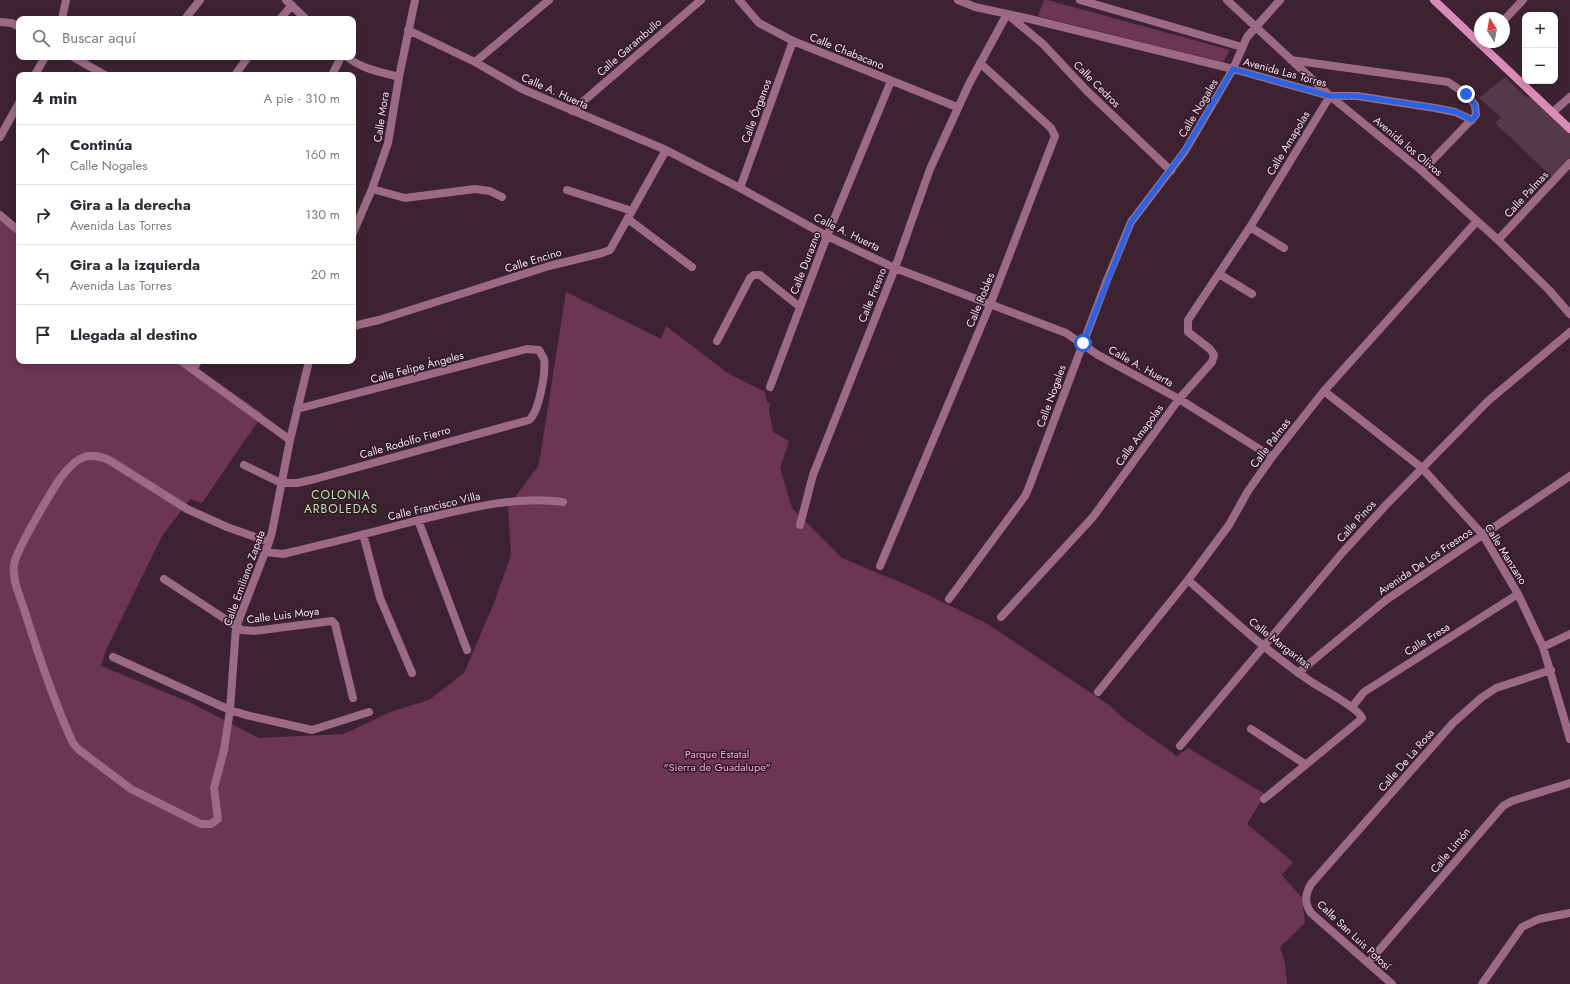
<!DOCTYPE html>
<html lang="es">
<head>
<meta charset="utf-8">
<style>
  body { margin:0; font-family:Jost,sans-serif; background:#f7f7f7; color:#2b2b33 }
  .controls { position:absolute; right:12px; top:12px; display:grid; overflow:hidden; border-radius:8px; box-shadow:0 2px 6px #0003 }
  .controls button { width:36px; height:36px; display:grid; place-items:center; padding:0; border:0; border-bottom:1px solid #e1e1e2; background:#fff; color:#2b2b33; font:20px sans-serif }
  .compass { position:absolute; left:1474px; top:12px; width:36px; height:36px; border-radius:50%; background:#fff; box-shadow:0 2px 6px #0003; rotate:349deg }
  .stop { position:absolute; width:12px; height:12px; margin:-9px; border:3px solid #2563eb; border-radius:50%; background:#fff }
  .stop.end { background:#2563eb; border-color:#fff; box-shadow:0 1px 4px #0008 }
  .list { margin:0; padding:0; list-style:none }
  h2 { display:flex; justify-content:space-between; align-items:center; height:52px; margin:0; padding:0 16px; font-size:17px }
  h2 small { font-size:13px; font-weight:400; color:#7c7c81 }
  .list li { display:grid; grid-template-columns:26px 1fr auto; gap:12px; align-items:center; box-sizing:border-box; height:60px; padding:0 16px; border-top:1px solid #e1e1e2 }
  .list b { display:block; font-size:15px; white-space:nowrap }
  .list p { margin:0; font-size:13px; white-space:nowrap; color:#7c7c81 }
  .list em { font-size:13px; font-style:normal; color:#7c7c81 }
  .icon { flex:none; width:22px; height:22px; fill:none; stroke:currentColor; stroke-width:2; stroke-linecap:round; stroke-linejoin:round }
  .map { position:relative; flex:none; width:1570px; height:984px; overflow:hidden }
  .search { position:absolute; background:#fff; box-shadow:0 2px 6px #0003; left:16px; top:16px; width:340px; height:44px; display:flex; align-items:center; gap:10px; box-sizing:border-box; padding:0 14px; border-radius:8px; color:#7c7c81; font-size:15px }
  .panel { position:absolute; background:#fff; box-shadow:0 2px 6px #0003; left:16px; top:72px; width:340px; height:292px; border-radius:8px }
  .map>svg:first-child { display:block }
  .green { fill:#6d3554 }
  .building { fill:#553948 }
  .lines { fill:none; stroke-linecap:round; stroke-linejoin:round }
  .lane { stroke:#9c6a84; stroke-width:8 }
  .street { stroke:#9c6a84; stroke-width:8 }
  .secondary { stroke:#db8cb6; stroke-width:8 }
  .route { stroke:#2563eb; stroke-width:5 }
  .labels { text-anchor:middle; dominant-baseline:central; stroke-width:3; stroke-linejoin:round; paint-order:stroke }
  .street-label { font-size:11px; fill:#f4e2eb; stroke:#321927 }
  .park-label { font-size:11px; fill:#f4a7d0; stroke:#321927 }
  .neighbourhood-label { font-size:12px; letter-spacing:1px; fill:#b6e4a3; stroke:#321927 }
</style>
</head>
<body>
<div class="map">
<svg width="1570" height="984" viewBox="0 0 1570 984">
  <rect width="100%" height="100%" fill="#3d2331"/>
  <path class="green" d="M1044,0h3l183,50 -7,12 -185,-46z
    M0,219l19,14v128h168l76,53 -61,89 -12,-4 -28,37 -56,114 -5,16 88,36 70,36 85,-4 46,-22 39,-12 35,-27 30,-70 17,-48 -3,-48 30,-41 2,-8 26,-166 95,47 5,-13 63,48 36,18 2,10 3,2 -1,6 4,22 16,9 -9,27 12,40 50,50 65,27 79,38 123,82 14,13 50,35 3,4 12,-9 77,46 -18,30 46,38 -11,13 20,23 3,25 -25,24 5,17 2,20h-1287z"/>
  <path class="building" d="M1505,77l21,20 7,1 21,18 2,6 14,12v24l-18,19 -57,-54 6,-6 -22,-19z"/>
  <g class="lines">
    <path class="lane" d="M244,465l37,18"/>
    <path class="street" d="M286,0l20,19
      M739,0l20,23 34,18 164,66
      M958,0l17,7 51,11 207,51 97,27h27l78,12 20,4 17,8
      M1080,0l162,47
      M1227,0l103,96 92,75 76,69 51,50 21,24
      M62,19l4,-19
      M185,19l15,-19
      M280,19l12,-14
      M1504,20l19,-20
      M0,22l12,1 7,4
      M408,30l67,32 47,27 144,61 74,38 87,48 68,32 171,65 32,22 81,44 93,58
      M73,57l32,18
      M347,57c15,12 34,15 52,20
      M1291,60l157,22 18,12 9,11 1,10 -54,56
      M475,62l74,-62
      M35,75l10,-18
      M235,75l13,-18
      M332,75l9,-18
      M572,111l129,-111
      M1553,112l17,-15
      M0,137l19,-34
      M740,188l53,-147
      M372,189l33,9 70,-9 15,2 12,6
      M567,190l65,21
      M0,215l19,16
      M628,219l64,48
      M1250,227l34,21
      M353,233l19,-44 16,-46 11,-66 16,-77
      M1498,240l72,-77
      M1219,274l33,20
      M353,326l26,-6 170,-54 53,-13 8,-3 56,-100
      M717,341l33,-63 4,-3h6l40,32
      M181,361l109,79
      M193,370l5,-9
      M770,387l57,-151 64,-155
      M1324,391l98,77 61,67 35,59 25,53 27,92
      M281,483h16l18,-4 214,-59c10,-8 17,-48 15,-61l-5,-9 -12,-1 -230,60
      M418,520l49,130
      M800,525l13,-50 82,-207 35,-99 39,-85 38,-70 36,30 44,47 84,80
      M363,534l17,64 32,75
      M269,542l-42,-15 -40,-18 -78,-49c-24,-11 -36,1 -50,20 -9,14 -44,72 -45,85 -2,15 6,31 10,44 14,45 29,91 49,134l5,6 53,40 70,35h10l7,-5 -4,-31 10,-38 6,-40 6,-83 33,-85 3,-10 18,-92 19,-79
      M265,552l18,2c42,-10 83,-20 124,-31 50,-12 104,-28 156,-21
      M880,566l110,-261 65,-169 -4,-8 -71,-65
      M164,579l78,51 12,1 78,-10 3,3 18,74
      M1188,580c41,36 80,73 125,103 10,6 46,26 49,35l-3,3 -95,78
      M949,599l76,-103 4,-9 78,-207 24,-58 54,-71 48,-82 14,-32 33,-37
      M1001,617l92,-100 86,-118 33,-37 2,-7 -4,-6 -22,-17v-12l62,-93 80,-131
      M1543,647l27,-13
      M113,657l117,53 16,5 66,15 57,-18
      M1298,673l88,-73 184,-124
      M1098,692l90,-112 41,-55 19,-34 24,-34 52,-66 153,-170
      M1352,707l12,-15 154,-98
      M1251,729l54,35
      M1180,746l163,-194 43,-47 102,-104 82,-69
      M1368,963l135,-157 9,-5 58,-18
      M1392,984l-81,-71c-7,-11 -6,-18 0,-29l142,-161 28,-25 15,-10 55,-18
      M1482,984l40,-57 17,-8 31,-6"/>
    <path class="secondary" d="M1434,0l136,129"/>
  </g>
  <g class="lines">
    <path class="route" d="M1083,343l48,-121 54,-72 48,-81 97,27h27l79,12 20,4 16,8 4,-5 -1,-10 -9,-11"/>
  </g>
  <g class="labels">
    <g class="street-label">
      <text transform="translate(629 47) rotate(-41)">Calle Garambullo</text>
      <text transform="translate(847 51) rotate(22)">Calle Chabacano</text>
      <text transform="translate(1285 72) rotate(15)">Avenida Las Torres</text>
      <text transform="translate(1097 84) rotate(45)">Calle Cedros</text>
      <text transform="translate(555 91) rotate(24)">Calle A. Huerta</text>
      <text transform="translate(1198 108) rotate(-59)">Calle Nogales</text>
      <text transform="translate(756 111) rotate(-70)">Calle Órganos</text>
      <text transform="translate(381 117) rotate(-81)">Calle Mora</text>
      <text transform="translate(1288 143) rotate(-59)">Calle Amapolas</text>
      <text transform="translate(1408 146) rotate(40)">Avenida los Olivos</text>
      <text transform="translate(1526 194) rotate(-47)">Calle Palmas</text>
      <text transform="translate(847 232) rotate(26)">Calle A. Huerta</text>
      <text transform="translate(533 260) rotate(-17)">Calle Encino</text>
      <text transform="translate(805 263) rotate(-69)">Calle Durazno</text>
      <text transform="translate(872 295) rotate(-68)">Calle Fresno</text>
      <text transform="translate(980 300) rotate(-68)">Calle Robles</text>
      <text transform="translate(1141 366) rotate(29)">Calle A. Huerta</text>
      <text transform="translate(417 367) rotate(-15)">Calle Felipe Ángeles</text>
      <text transform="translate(1051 396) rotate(-70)">Calle Nogales</text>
      <text transform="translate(1139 435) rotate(-54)">Calle Amapolas</text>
      <text transform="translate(405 442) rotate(-16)">Calle Rodolfo Fierro</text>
      <text transform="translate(1270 443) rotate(-53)">Calle Palmas</text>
      <text transform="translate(434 506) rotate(-13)">Calle Francisco Villa</text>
      <text transform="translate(1356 521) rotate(-48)">Calle Pinos</text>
      <text transform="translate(1506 554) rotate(58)">Calle Manzano</text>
      <text transform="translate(1425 561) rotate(-34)">Avenida De Los Fresnos</text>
      <text transform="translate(244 578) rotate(-70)">Calle Emiliano Zapata</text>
      <text transform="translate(283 615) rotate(-7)">Calle Luis Moya</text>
      <text transform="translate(1427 639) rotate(-32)">Calle Fresa</text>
      <text transform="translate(1280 643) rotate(38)">Calle Margaritas</text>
      <text transform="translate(1406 760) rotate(-49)">Calle De La Rosa</text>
      <text transform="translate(1450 850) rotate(-50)">Calle Limón</text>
      <text transform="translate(1354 935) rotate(43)">Calle San Luis Potosí</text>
    </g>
    <g class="park-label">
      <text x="717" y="754">Parque Estatal<tspan x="717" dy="13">"Sierra de Guadalupe"</tspan></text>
    </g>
    <g class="neighbourhood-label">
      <text x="341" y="495">COLONIA<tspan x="341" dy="14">ARBOLEDAS</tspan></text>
    </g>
  </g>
</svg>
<div class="controls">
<button>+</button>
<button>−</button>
</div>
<svg class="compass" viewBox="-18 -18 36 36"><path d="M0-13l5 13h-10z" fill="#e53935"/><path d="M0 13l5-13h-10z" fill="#7c7c81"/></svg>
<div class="stop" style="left:1083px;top:343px"></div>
<div class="stop end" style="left:1466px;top:94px"></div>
<div class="search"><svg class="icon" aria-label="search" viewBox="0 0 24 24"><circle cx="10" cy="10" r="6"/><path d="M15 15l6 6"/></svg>Buscar aquí</div>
<section class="panel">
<h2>4 min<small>A pie · 310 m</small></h2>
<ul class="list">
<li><svg class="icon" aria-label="ahead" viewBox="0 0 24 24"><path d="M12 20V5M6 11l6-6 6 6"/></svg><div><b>Continúa</b><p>Calle Nogales</p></div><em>160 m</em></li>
<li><svg class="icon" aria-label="right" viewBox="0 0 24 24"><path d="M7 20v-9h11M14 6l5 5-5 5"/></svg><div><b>Gira a la derecha</b><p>Avenida Las Torres</p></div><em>130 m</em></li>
<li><svg class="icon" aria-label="left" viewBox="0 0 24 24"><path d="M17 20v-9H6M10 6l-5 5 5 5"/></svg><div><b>Gira a la izquierda</b><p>Avenida Las Torres</p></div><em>20 m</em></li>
<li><svg class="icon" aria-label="arrive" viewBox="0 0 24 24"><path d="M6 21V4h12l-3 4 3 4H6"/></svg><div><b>Llegada al destino</b></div></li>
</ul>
</section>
</div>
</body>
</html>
